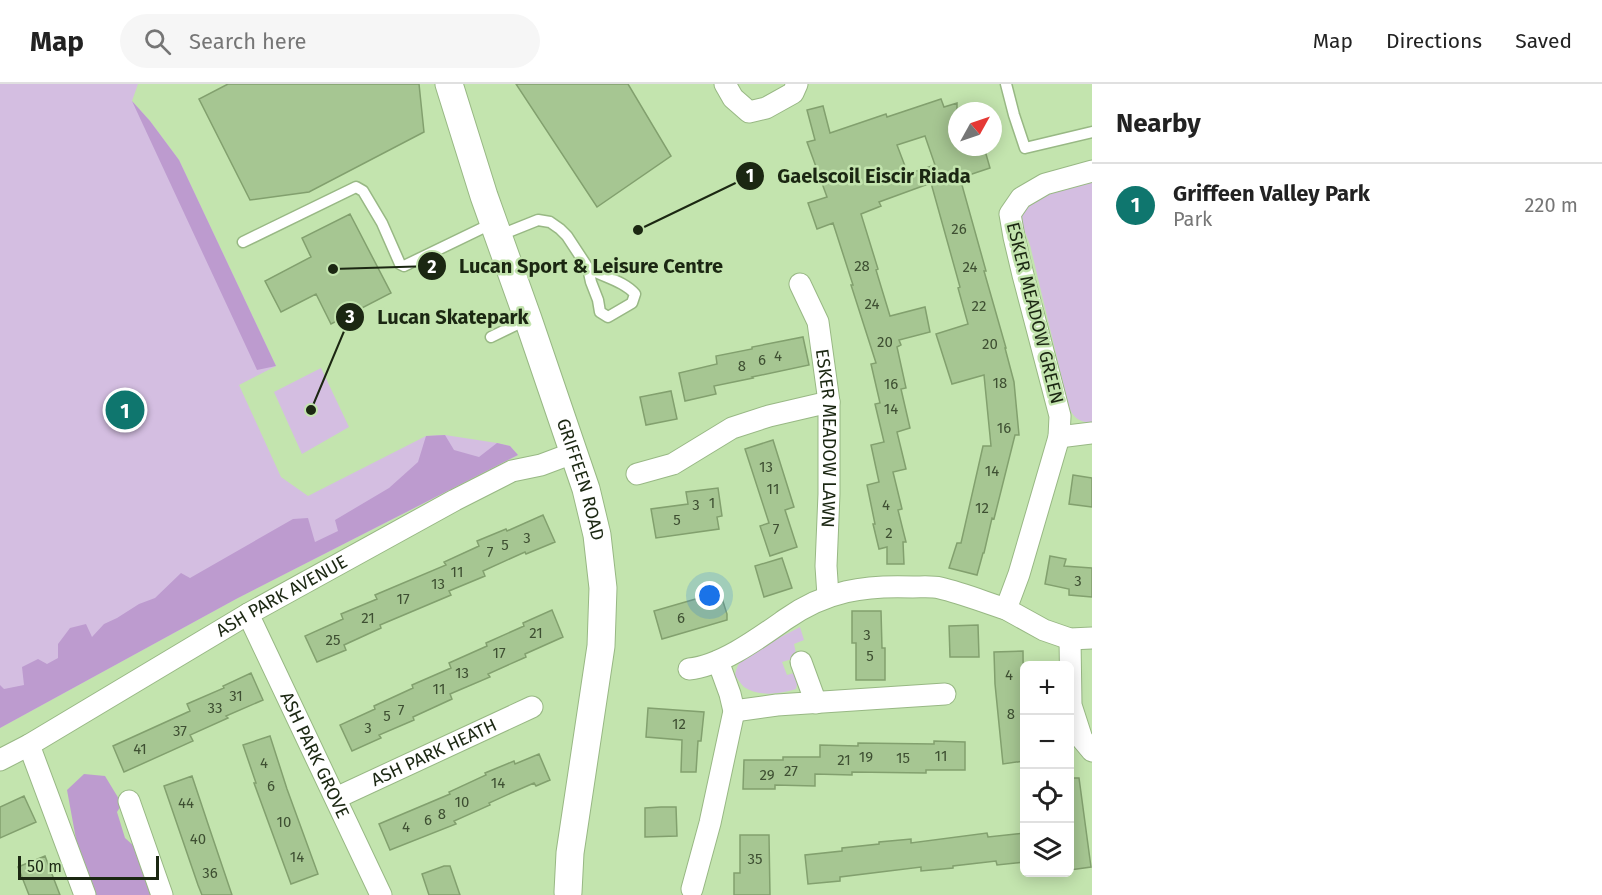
<!DOCTYPE html>
<html lang="en">
<head>
<meta charset="utf-8">
<style>
  body { margin:0; font-family:"Fira Sans",sans-serif; background:#f6f6f6; color:#222 }
  .controls { position:absolute; right:18px; bottom:18px; display:grid; overflow:hidden; border-radius:9px; box-shadow:0 3px 15px #0003 }
  .controls button { width:54px; height:54px; display:grid; place-items:center; padding:0; border:0; border-bottom:2px solid #e0e0e0; background:#fff; color:#222; font:30px sans-serif }
  .compass { position:absolute; left:948px; top:18px; width:54px; height:54px; border-radius:50%; background:#fff; box-shadow:0 3px 15px #0003; rotate:50deg }
  .scale { position:absolute; left:18px; bottom:15px; width:141px; box-sizing:border-box; padding-left:6px; border:3px solid #1b2712; border-top:0; font-size:16px; line-height:21px; white-space:nowrap; color:#1b2712; -webkit-text-stroke:4px #c3e4ae; paint-order:stroke }
  .you { position:absolute; left:710px; top:512px; width:21px; height:21px; margin:-15px; border:4px solid #fff; border-radius:50%; background:#1a73e8; box-shadow:0 0 0 9px #1a73e833 }
  .badge { display:grid; place-items:center; width:39px; height:39px; border-radius:50%; background:#0f766e; color:#fff; font-size:20px; font-weight:700 }
  .pin { position:absolute; translate:-50% -50%; border:3px solid #fff; box-shadow:0 2px 6px #0006 }
  .list { margin:0; padding:0; list-style:none }
  h2 { display:flex; justify-content:space-between; align-items:center; height:78px; margin:0; padding:0 24px; font-size:26px }
  h2 small { font-size:20px; font-weight:400; color:#767676 }
  .list li { display:grid; grid-template-columns:39px 1fr auto; gap:18px; align-items:center; box-sizing:border-box; height:84px; padding:0 24px; border-top:2px solid #e0e0e0 }
  .list b { display:block; font-size:22px; white-space:nowrap }
  .list p { margin:0; font-size:20px; white-space:nowrap; color:#767676 }
  .list em { font-size:20px; font-style:normal; color:#767676 }
  .icon { flex:none; width:33px; height:33px; fill:none; stroke:currentColor; stroke-width:2; stroke-linecap:round; stroke-linejoin:round }
  .map { position:relative; flex:none; width:1092px; height:811px; overflow:hidden }
  header { display:flex; align-items:center; gap:36px; box-sizing:border-box; height:84px; padding:0 30px; background:#fff; border-bottom:2px solid #e0e0e0 }
  header strong { font-size:28px }
  nav { display:flex; gap:33px; margin-inline-start:auto; font-size:21px }
  .search { width:420px; height:54px; background:#f6f6f6; display:flex; align-items:center; gap:15px; box-sizing:border-box; padding:0 21px; border-radius:33px; color:#767676; font-size:22px }
  main { display:flex }
  aside { flex:1; background:#fff }
  .map>svg:first-child { display:block }
  .green { fill:#d4bee1 }
  .forest { fill:#bd9bcf }
  .building { fill:#a6c692; stroke:#82a06e; stroke-width:1.5; fill-rule:evenodd }
  .lines { fill:none; stroke-linecap:round; stroke-linejoin:round }
  .service-casing { stroke:#98b884; stroke-width:13 }
  .minor-casing { stroke:#98b884; stroke-width:23 }
  .tertiary-casing { stroke:#98b884; stroke-width:29 }
  .service { stroke:#fff; stroke-width:10 }
  .minor { stroke:#fff; stroke-width:21 }
  .tertiary { stroke:#fff; stroke-width:27 }
  .labels { text-anchor:middle; dominant-baseline:central; stroke-width:5; stroke-linejoin:round; paint-order:stroke }
  .number-label { font-size:15px; fill:#3e4f32 }
  .street-label { font-size:18px; fill:#1b2712; stroke:#c3e4ae }
  .leader { fill:none; stroke:#1b2712; stroke-width:2 }
  .callout-dot { fill:#1b2712; stroke:#c3e4ae; stroke-width:2 }
  .mark-label { font-size:18px; text-anchor:middle; font-weight:bold; fill:#fff }
  .callout-label { font-size:20px; text-anchor:middle; font-weight:bold; fill:#1b2712; stroke:#c3e4ae; stroke-width:5; stroke-linejoin:round; paint-order:stroke }
</style>
</head>
<body>
<header>
<strong>Map</strong>
<div class="search"><svg class="icon" aria-label="search" viewBox="0 0 24 24"><circle cx="10" cy="10" r="6"/><path d="M15 15l6 6"/></svg>Search here</div>
<nav><a>Map</a><a>Directions</a><a>Saved</a></nav>
</header>
<main>
<div class="map">
<svg width="1092" height="811" viewBox="0 0 1092 811">
  <rect width="100%" height="100%" fill="#c3e4ae"/>
  <path class="green" d="M0,0h138l-6,17 18,20 29,39 97,206 -37,19 42,92 27,19 118,-60 19,-1 52,8 13,3 8,9 -282,144 -236,129z
    M1092,95v243c-12,1 -18,-4 -23,-14l-39,-163 -12,-31 9,-14z
    M321,284l28,59 -47,27 -28,-62z
    M800,543l4,13 -10,4 2,9 -4,6 -10,3 5,13 7,-2 4,7 -2,9c-15,5 -38,8 -52,-2 -3,-3 -6,-8 -9,-11 3,-22 22,-28 40,-36 8,-4 17,-9 25,-13z"/>
  <path class="forest" d="M132,17l18,20 29,39 97,206 -19,4z
    M445,351l9,15 25,7 18,-14 13,3 8,9 -282,144 -236,129v-43l4,4 20,-4 -2,-18 16,-8 9,5 11,-6v-14l12,-16 16,-4 6,13 12,-13 13,-6 22,-14 16,-6 26,-25 9,5 103,-59 15,-1 7,24 23,-11 -3,-11 54,-32 29,-26 8,-26z
    M84,690l21,2 17,28 -5,8 8,26 10,9 17,48h-58l-16,-45 -11,-60z"/>
  <path class="building" d="M228,0h191l5,48 -115,60 -59,8 -51,-101z
    M516,0h112l43,72 -74,51z
    M941,15l3,8 13,-4v44h27l6,21 -30,10 26,93h-2l22,77h-1l9,34 5,53h-4l-21,84 -2,-1 -8,35h-1l-6,22 -28,-7 8,-25h4l22,-97h8l-7,-71 -32,9 -16,-50 32,-10 -10,-36 2,-1 -29,-104 -52,19 2,4 -20,8 17,55 -2,1 14,46 35,-9 5,25 -31,8 2,5 -4,2 9,41 -5,1 9,39 -13,4 9,37 -13,3 9,37 -4,1 8,32h-3l1,22h-17v-17l-8,2 -6,-25h2l-8,-39 12,-3 -8,-37 13,-3 -9,-38 5,-1 -9,-39 5,-1 -25,-78h2l-20,-62 -16,6 -9,-26 19,-6 -20,-55 8,-2 -8,-30 16,-4 7,27 56,-19 1,3zM925,52l10,29 -27,9 -11,-29z
    M350,130l41,79 -60,31 -15,-30 -35,18 -16,-31 46,-24 -9,-19z
    M803,253l6,28 -57,12 1,1 -39,8 2,8 -31,7 -6,-28 38,-9 -1,-8 36,-7v-2z
    M671,307l6,28 -31,6 -6,-28z
    M773,356l21,67 -9,3 12,37 -27,9 -10,-30 9,-3 -24,-74z
    M1073,391l19,3v29l-23,-3z
    M718,404l4,28 -5,1 2,12 -63,9 -5,-29 37,-5 -2,-12z
    M543,431l12,27 -29,12 -1,-2 -42,19 2,5 -36,15 2,4 -71,30 1,3 -37,17 2,5 -29,12 -12,-26 38,-17 -2,-5 36,-15 -2,-4 71,-30 -2,-3 35,-16 -2,-5 29,-12 1,2z
    M1050,472l16,3 -2,7 28,2v29l-23,-2v-6l-24,-5z
    M782,474l10,30 -28,9 -9,-31z
    M720,508l7,22v6l-65,19 -8,-28z
    M552,526l11,27 -38,17 1,3 -38,17 2,3 -40,17 2,5 -39,18 1,3 -35,15 2,3 -29,13 -12,-26 35,-16 -1,-3 39,-18 -1,-3 39,-17 -2,-5 38,-17 -1,-3 38,-17 -1,-3z
    M852,527h29l1,37h3v32h-29v-37h-4z
    M978,541l1,32h-29l-1,-31z
    M1023,567l1,110 -21,3 -8,-80 -1,-32z
    M251,589l12,27 -37,16 2,2 -38,17 3,6 -69,31 -11,-26 77,-35 -3,-7 37,-16 -1,-2z
    M648,624l56,4 -3,29h-3l-2,31h-15l1,-32 -36,-3z
    M270,652l17,53 31,85 -27,10 -37,-101h2l-13,-38z
    M934,657l31,1v28h-39v3l-74,-1v3l-37,-1v12l-40,-1v4h-32l1,-29h39v-3h37v-12l38,1v-3l76,1z
    M539,670l11,26 -14,6 -2,-3 -23,10 -22,10 1,2 -36,16 2,3 -66,26 -11,-26 71,-30 -1,-2 37,-17 -1,-2 29,-12 1,3z
    M192,692l17,51 23,68h-30l-4,-10 -34,-99z
    M1070,694h9l12,89 -21,3z
    M24,712l12,26 -36,16v-31z
    M661,723h15l1,29 -32,1v-29z
    M987,749l1,4 36,-4v29l-27,3 -1,-4 -43,5v2l-32,3v-4l-81,10v4l-32,3 -3,-29 37,-4v-3l37,-4v-2l32,-3v4z
    M740,751h29l1,60h-36v-22h6z
    M45,772l15,39h-31l-11,-28z
    M444,782h6l10,29h-31l-7,-21z"/>
  <g class="lines">
    <g class="service-casing">
      <path id="service" d="M1006,0l8,31 11,33 67,-16
        M498,152l40,-16 12,2 10,7 7,7 21,32 3,14 7,18 2,12 8,5 24,-14 3,-9c-11,-13 -32,-17 -47,-26
        M243,158l113,-55 7,4 19,32 18,41 4,2 89,-43
        M491,253l37,-18"/>
    </g>
    <g class="minor-casing">
      <g id="minor">
        <path d="M725,0l8,14 16,14 17,-4 27,-15 4,-9"/>
        <path id="s1" d="M800,200l18,38 11,80v92l-3,72 2,30"/>
        <path d="M1059,353l33,-4"/>
        <path d="M637,390l36,-10 59,-36 37,-12 60,-14"/>
        <path d="M1006,525l38,21 26,9 22,-1"/>
        <path id="s2" d="M248,530l133,281"/>
        <path d="M1070,555l1,66 11,34 10,12"/>
        <path d="M801,578l15,41"/>
        <path d="M689,585c32,-3 70,-31 97,-50 40,-28 78,-34 127,-32 9,0 19,-1 27,1 22,5 44,14 66,21l13,-35 40,-137 1,-21 -37,-141 -9,-38 -4,-23 11,-16 24,-14 47,-13"/>
        <path d="M734,627l43,-6 168,-11"/>
        <path d="M29,661l56,150"/>
        <path id="s3" d="M0,676l29,-15 219,-131 207,-114 57,-29 29,-6 32,-12"/>
        <path id="s4" d="M336,714l196,-91"/>
        <path d="M129,717l33,94"/>
        <path d="M692,805l18,-66 24,-112 -4,-17 -12,-33"/>
      </g>
    </g>
    <g class="tertiary-casing">
      <g id="tertiary">
        <path id="s5" d="M449,0l35,112 44,123 58,170 11,46 6,53 -2,58 -31,207 -2,39"/>
      </g>
    </g>
    <use href="#service" class="service"/>
    <use href="#minor" class="minor"/>
    <use href="#tertiary" class="tertiary"/>
  </g>
  <g class="labels">
    <g class="number-label">
      <text x="959" y="145">26</text>
      <text x="862" y="182">28</text>
      <text x="970" y="183">24</text>
      <text x="872" y="220">24</text>
      <text x="979" y="222">22</text>
      <text x="885" y="258">20</text>
      <text x="990" y="260">20</text>
      <text x="778" y="272">4</text>
      <text x="762" y="276">6</text>
      <text x="742" y="282">8</text>
      <text x="1000" y="299">18</text>
      <text x="891" y="300">16</text>
      <text x="891" y="325">14</text>
      <text x="1004" y="344">16</text>
      <text x="766" y="383">13</text>
      <text x="992" y="387">14</text>
      <text x="773" y="405">11</text>
      <text x="712" y="419">1</text>
      <text x="696" y="421">3</text>
      <text x="886" y="421">4</text>
      <text x="982" y="424">12</text>
      <text x="677" y="436">5</text>
      <text x="776" y="445">7</text>
      <text x="889" y="449">2</text>
      <text x="527" y="454">3</text>
      <text x="505" y="461">5</text>
      <text x="490" y="468">7</text>
      <text x="457" y="488">11</text>
      <text x="1078" y="497">3</text>
      <text x="438" y="500">13</text>
      <text x="403" y="515">17</text>
      <text x="368" y="534">21</text>
      <text x="681" y="534">6</text>
      <text x="536" y="549">21</text>
      <text x="867" y="551">3</text>
      <text x="333" y="556">25</text>
      <text x="499" y="569">17</text>
      <text x="870" y="572">5</text>
      <text x="462" y="589">13</text>
      <text x="1009" y="591">4</text>
      <text x="439" y="605">11</text>
      <text x="236" y="612">31</text>
      <text x="215" y="624">33</text>
      <text x="401" y="626">7</text>
      <text x="1011" y="630">8</text>
      <text x="387" y="632">5</text>
      <text x="679" y="640">12</text>
      <text x="368" y="644">3</text>
      <text x="180" y="647">37</text>
      <text x="140" y="665">41</text>
      <text x="941" y="672">11</text>
      <text x="866" y="673">19</text>
      <text x="903" y="674">15</text>
      <text x="844" y="676">21</text>
      <text x="264" y="679">4</text>
      <text x="791" y="687">27</text>
      <text x="767" y="691">29</text>
      <text x="498" y="699">14</text>
      <text x="271" y="702">6</text>
      <text x="462" y="718">10</text>
      <text x="186" y="719">44</text>
      <text x="442" y="730">8</text>
      <text x="428" y="736">6</text>
      <text x="284" y="738">10</text>
      <text x="406" y="743">4</text>
      <text x="198" y="755">40</text>
      <text x="297" y="773">14</text>
      <text x="755" y="775">35</text>
      <text x="210" y="789">36</text>
    </g>
    <g class="street-label">
      <text transform="translate(1035 229) rotate(76)">ESKER MEADOW GREEN</text>
      <text stroke="none"><textPath href="#s1" startOffset="159">ESKER MEADOW LAWN</textPath></text>
      <text stroke="none"><textPath href="#s5" startOffset="417">GRIFFEEN ROAD</textPath></text>
      <text stroke="none"><textPath href="#s3" startOffset="326">ASH PARK AVENUE</textPath></text>
      <text stroke="none"><textPath href="#s4" startOffset="108">ASH PARK HEATH</textPath></text>
      <text stroke="none"><textPath href="#s2" startOffset="156">ASH PARK GROVE</textPath></text>
    </g>
  </g>
  <path class="leader" d="M638 146L750 92M333 185L432 182M311 326L350 233"/>
  <g class="callout-dot">
    <circle cx="638" cy="146" r="6"/>
    <circle cx="333" cy="185" r="6"/>
    <circle cx="311" cy="326" r="6"/>
    <circle cx="750" cy="92" r="15"/>
    <circle cx="432" cy="182" r="15"/>
    <circle cx="350" cy="233" r="15"/>
  </g>
  <g class="mark-label">
    <text x="750" y="98">1</text>
    <text x="432" y="189">2</text>
    <text x="350" y="239">3</text>
  </g>
  <g class="callout-label">
    <text x="874" y="99">Gaelscoil Eiscir Riada</text>
    <text x="591" y="189">Lucan Sport &amp; Leisure Centre</text>
    <text x="453" y="240">Lucan Skatepark</text>
  </g>
</svg>
<div class="controls">
<button>+</button>
<button>−</button>
<button><svg class="icon" aria-label="locate" viewBox="0 0 24 24"><circle cx="12" cy="12" r="6"/><path d="M12 2v4M12 18v4M2 12h4M18 12h4"/></svg></button>
<button><svg class="icon" aria-label="layers" viewBox="0 0 24 24"><path d="M12 4l9 5-9 5-9-5zM3 14l9 5 9-5"/></svg></button>
</div>
<svg class="compass" viewBox="-18 -18 36 36"><path d="M0-13l5 13h-10z" fill="#e53935"/><path d="M0 13l5-13h-10z" fill="#767676"/></svg>
<div class="scale">50 m</div>
<div class="you"></div>
<div class="pin badge" style="left:125px;top:326px">1</div>
</div>
<aside>
<h2>Nearby<small></small></h2>
<ul class="list">
<li><span class="badge">1</span><div><b>Griffeen Valley Park</b><p>Park</p></div><em>220 m</em></li>
</ul>
</aside>
</main>
</body>
</html>
